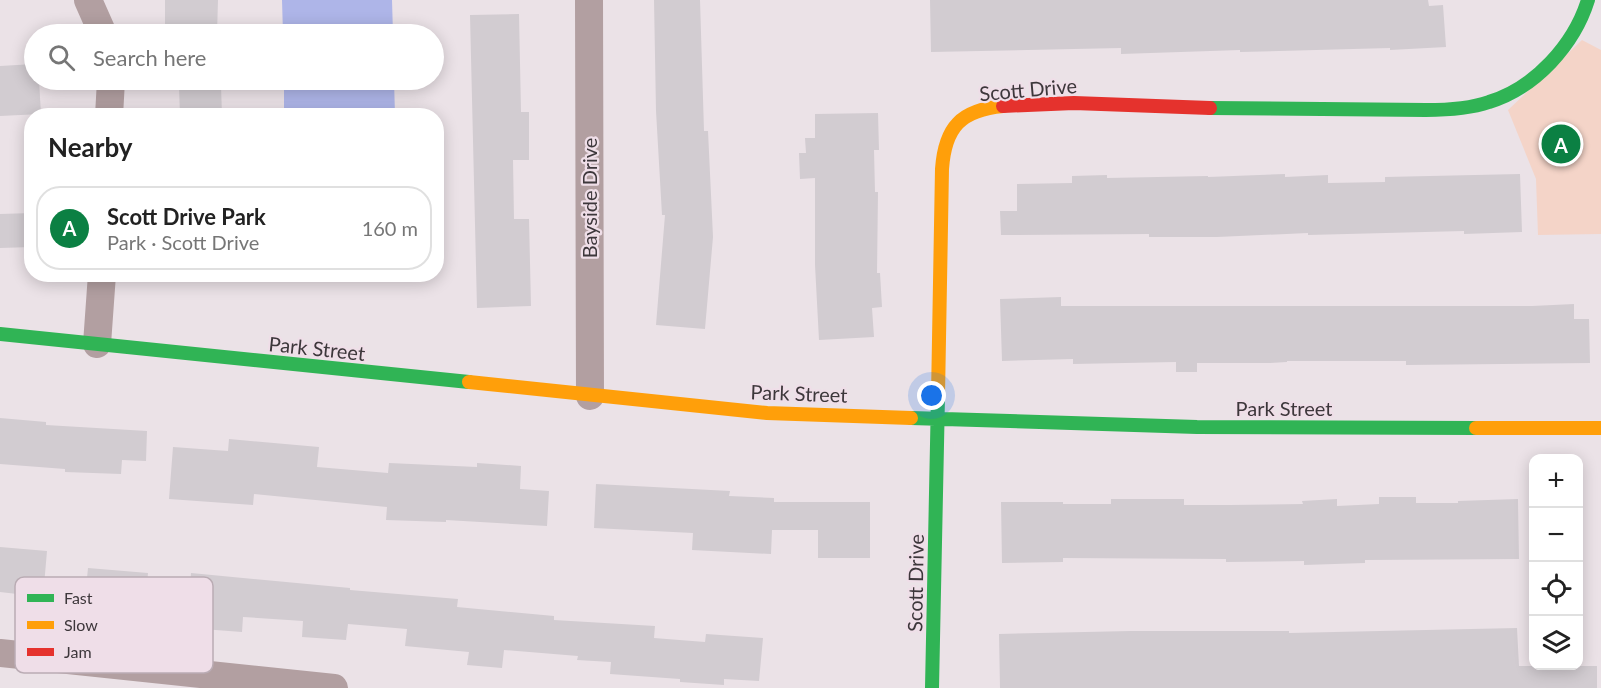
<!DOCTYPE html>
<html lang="en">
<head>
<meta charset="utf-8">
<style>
  body { margin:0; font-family:Lato,sans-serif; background:#f2f2f2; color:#222 }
  .controls { position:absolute; right:18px; bottom:18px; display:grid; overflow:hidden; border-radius:12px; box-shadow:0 3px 15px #0003 }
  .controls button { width:54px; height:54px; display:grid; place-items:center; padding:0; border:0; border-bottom:2px solid #e0e0e0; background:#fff; color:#222; font:30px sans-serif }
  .you { position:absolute; left:932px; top:396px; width:21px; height:21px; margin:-15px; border:4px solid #fff; border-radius:50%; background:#1a73e8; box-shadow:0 0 0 9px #1a73e833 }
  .badge { display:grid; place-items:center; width:39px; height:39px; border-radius:50%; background:#0b8043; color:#fff; font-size:20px; font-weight:700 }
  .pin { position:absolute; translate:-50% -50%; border:3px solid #fff; box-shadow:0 2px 6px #0006 }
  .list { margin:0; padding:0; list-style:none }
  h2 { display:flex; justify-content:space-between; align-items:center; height:78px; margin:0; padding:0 24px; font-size:26px }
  h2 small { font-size:20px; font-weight:400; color:#767676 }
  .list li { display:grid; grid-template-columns:39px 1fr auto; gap:18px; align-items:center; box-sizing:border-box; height:84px; margin:0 12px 12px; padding:0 12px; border:2px solid #e0e0e0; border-radius:24px }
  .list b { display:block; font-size:22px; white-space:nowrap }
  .list p { margin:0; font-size:20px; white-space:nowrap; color:#767676 }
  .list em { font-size:20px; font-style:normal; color:#767676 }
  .icon { flex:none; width:33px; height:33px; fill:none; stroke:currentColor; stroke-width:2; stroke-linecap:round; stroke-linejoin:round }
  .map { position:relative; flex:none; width:1601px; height:688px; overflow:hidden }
  .search { position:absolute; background:#fff; box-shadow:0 3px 15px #0003; left:24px; top:24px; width:420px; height:66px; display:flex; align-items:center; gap:15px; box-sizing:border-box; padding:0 21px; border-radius:33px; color:#767676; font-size:22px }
  .panel { position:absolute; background:#fff; box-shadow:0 3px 15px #0003; left:24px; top:108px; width:420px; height:174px; border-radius:24px }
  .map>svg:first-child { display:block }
  .green { fill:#f4d4c8 }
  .water { fill:#aeb5e8 }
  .building { fill:#d2ccd1 }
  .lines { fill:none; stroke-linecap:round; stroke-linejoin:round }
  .street { stroke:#b29fa1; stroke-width:28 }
  .fast { stroke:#30b455; stroke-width:14 }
  .slow { stroke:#ff9f0a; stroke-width:14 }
  .jam { stroke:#e5322d; stroke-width:14 }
  .labels { text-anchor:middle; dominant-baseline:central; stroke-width:4.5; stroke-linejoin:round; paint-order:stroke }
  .street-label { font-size:20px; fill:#3d373b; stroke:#efdee8 }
  .key { fill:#efdee8; stroke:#baacb4; stroke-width:1.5 }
  .key-label { font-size:16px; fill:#3d373b }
</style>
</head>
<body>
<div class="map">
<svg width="1601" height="688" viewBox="0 0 1601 688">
  <rect width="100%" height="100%" fill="#ebe2e7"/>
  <path class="green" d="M1582,40l19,10v184l-63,1 -2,-56 -28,-69z"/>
  <path class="water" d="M282,0h110l1,34h-110z
    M284,80h110l1,35h-111z"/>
  <path class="building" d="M165,0h53l-1,34h-38v-2h-14z
    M654,0h46l4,131h4l5,106 -8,92 -49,-4 9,-110h-3l-6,-104z
    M930,0h498l1,6 14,-1 3,42 -56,3v-2l-150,4v-2l-119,4v-6l-190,4z
    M519,14l2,98h8v48h-16l1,59h15l2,87 -54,2 -7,-293z
    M34,64v16h5l2,34 -41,2v-50z
    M221,85l1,31h-42l-1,-30z
    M878,113l1,37h-5l1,42h3l-1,81h3l2,34 -10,1 2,29 -55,3 -4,-75v-87l-15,1 -1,-26h7l-1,-15h10v-24z
    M1285,174v3l43,-2v8l57,-1v-5l135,-3 2,58 -58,2v-3l-156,4v-2l-91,4h-68v-3l-148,1 -1,-24h17v-27l55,-1v-7l35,-1v3l101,-2v1z
    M32,213v34l-32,1v-34z
    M1061,297v9h471l42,-2v15h15l1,44 -184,2v-4h-119v1l-17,1h-73v9h-21v-10l-103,2v-5l-71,2 -2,-62z
    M0,418l46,4v3l101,6 -1,30 -24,-1 -1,14 -56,-2v-3l-65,-5z
    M229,439l90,8 -2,20 71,6 1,-10 88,4v-4l44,3 -1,23 29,2 -2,35 -101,-6v2l-60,-2 1,-13 -133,-13 -1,11 -84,-6 4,-52 55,4z
    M596,484l134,7 -1,5 45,2v4h96v56h-52v-28h-46l-1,24 -79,-4 1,-17 -99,-5z
    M1379,497h37v6h42v-2l60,-2 1,60 -154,1v3l-61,2v-4l-78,1v-3l-163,-1v4l-61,1 -1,-61h62v2h48v-5h73v6h46l73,-1 -1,-3 35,-2v7l42,-2z
    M0,547l47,4 -4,46 -43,-5z
    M88,568l60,5 -1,11 43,3 1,-14 159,15v2l108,9 -1,8 97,9v4l101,6 -1,12 51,4 1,-8 57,4 -4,43 -35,-2v6l-44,-3v-3l-70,-5 1,-12 -34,-2 1,-4 -74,-6 -2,18 -35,-3 2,-13 -64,-6 2,-17 -59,-5 -2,16 -44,-3 1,-16 -60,-4 -1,15 -79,-6 -101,-10 2,-30 22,2z
    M1517,628l2,38h78v22h-597l-1,-54 132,-3h158v2z"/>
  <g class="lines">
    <path class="street" d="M88,0l15,34
      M589,0l1,396
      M109,116l2,-36
      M97,344l5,-70
      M0,653l334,35"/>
    <path class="fast" d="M1210,108l216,2c21,0 43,-1 63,-8 46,-14 85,-57 99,-102
      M0,334l469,48
      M911,418l286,9 279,1
      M932,688l6,-292"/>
    <path class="slow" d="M469,382l298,31 144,5
      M938,396l4,-227c3,-42 19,-59 61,-63
      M1476,428h125"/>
    <path class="jam" d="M1003,106l71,-3 136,5"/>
  </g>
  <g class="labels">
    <g class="street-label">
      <text transform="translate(1028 89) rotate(-5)">Scott Drive</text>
      <text transform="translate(589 198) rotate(-90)">Bayside Drive</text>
      <text transform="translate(317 348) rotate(6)">Park Street</text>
      <text transform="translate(799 393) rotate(2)">Park Street</text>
      <text x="1284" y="408">Park Street</text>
      <text transform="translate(915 583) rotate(-89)">Scott Drive</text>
    </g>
  </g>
  <rect x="15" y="577" width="198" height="96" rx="9" class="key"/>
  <rect x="27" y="594" width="27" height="8" fill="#30b455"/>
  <rect x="27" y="621" width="27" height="8" fill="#ff9f0a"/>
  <rect x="27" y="648" width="27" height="8" fill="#e5322d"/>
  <g class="key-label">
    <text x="64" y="604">Fast</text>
    <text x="64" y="631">Slow</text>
    <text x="64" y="658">Jam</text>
  </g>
</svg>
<div class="controls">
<button>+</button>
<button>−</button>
<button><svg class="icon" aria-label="locate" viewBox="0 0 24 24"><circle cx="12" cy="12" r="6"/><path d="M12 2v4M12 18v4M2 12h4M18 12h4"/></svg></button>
<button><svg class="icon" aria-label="layers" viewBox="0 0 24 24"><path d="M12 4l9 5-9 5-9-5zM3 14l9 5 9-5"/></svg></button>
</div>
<div class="you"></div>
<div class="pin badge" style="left:1561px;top:144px">A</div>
<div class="search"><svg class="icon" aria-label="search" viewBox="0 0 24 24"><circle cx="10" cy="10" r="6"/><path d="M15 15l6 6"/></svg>Search here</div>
<section class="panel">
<h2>Nearby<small></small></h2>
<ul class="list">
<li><span class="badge">A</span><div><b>Scott Drive Park</b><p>Park · Scott Drive</p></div><em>160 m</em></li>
</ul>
</section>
</div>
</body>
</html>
